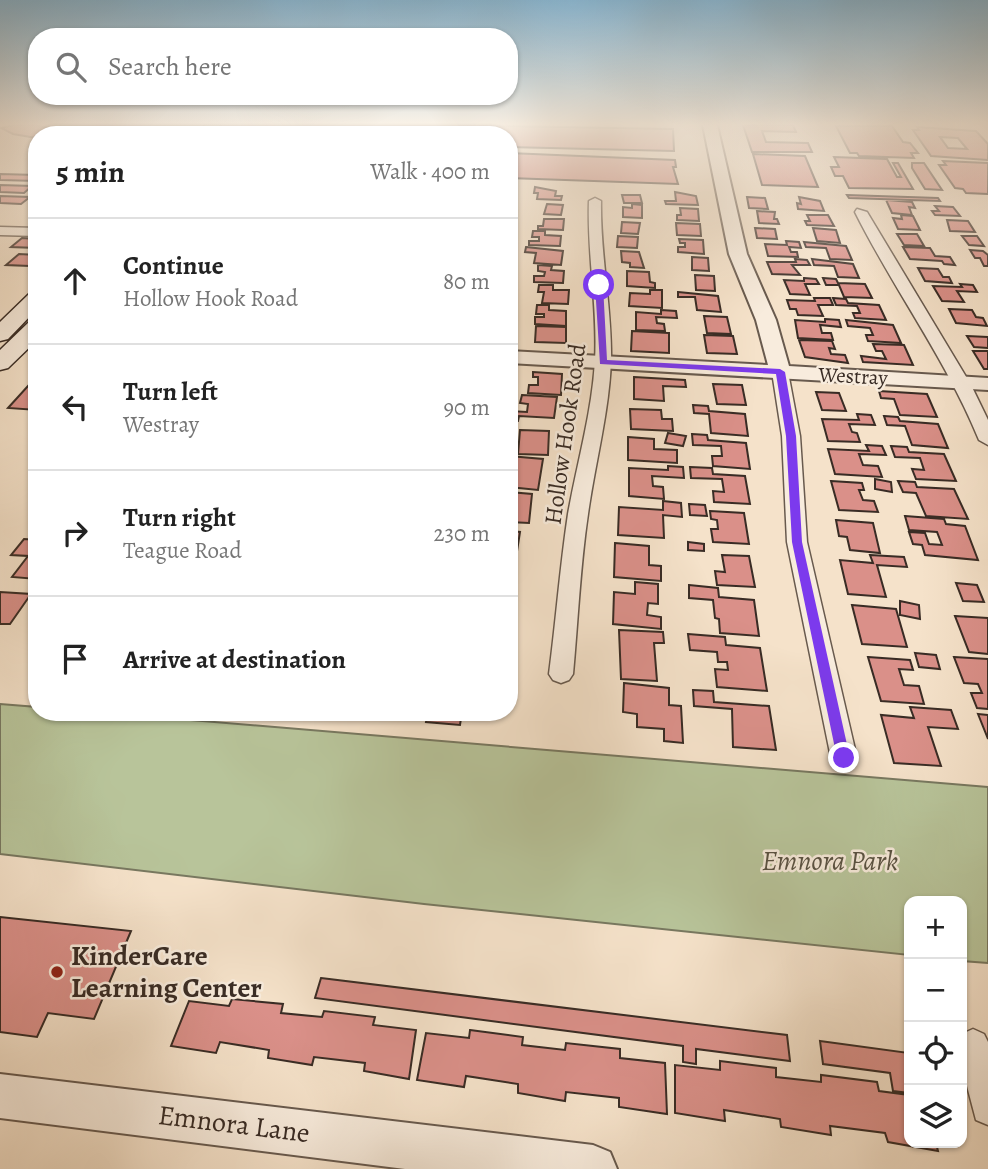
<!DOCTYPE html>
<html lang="en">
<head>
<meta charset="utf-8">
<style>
  body { margin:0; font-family:Alegreya,serif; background:#f2f2f2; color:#222 }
  .controls { position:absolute; right:21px; bottom:21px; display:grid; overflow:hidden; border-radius:14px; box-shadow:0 2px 5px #0004 }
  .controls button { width:63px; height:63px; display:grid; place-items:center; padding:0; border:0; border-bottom:2px solid #e0e0e0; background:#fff; color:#222; font:35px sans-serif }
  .stop { position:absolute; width:21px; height:21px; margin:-16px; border:5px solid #7c3aed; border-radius:50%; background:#fff }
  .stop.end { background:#7c3aed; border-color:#fff; box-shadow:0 2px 7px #0008 }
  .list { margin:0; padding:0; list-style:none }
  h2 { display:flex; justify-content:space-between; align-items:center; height:91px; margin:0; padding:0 28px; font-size:30px }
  h2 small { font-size:23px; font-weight:400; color:#767676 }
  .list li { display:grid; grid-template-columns:46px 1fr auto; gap:21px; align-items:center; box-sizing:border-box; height:126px; padding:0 28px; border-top:2px solid #e0e0e0 }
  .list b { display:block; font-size:26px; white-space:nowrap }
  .list p { margin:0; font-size:23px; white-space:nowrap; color:#767676 }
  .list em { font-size:23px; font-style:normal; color:#767676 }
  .icon { flex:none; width:38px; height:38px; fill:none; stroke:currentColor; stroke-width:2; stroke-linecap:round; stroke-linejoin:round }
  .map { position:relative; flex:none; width:988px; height:1169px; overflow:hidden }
  .search { position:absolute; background:#fff; box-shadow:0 2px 5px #0004; left:28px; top:28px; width:490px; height:77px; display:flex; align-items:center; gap:18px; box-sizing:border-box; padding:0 24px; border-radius:28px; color:#767676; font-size:26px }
  .panel { position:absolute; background:#fff; box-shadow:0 2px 5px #0004; left:28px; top:126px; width:490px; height:595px; border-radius:28px }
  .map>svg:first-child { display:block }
  .green { fill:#b8c49a; stroke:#787860; stroke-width:2 }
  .building { fill:#da9089; stroke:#392c25; stroke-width:2; fill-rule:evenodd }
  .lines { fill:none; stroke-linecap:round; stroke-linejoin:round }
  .minor-casing { stroke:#685a4e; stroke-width:3 }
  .tertiary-casing { stroke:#685a4e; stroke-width:4 }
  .secondary-casing { stroke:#392c25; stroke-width:3 }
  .minor { fill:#f8ecdd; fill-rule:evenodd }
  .tertiary { fill:#f8ecdd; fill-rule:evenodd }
  .secondary { fill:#f8ecdd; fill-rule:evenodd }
  .route { fill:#7c3aed }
  .poi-dot { fill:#8f2418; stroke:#f8ecdd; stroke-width:2.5 }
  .labels { text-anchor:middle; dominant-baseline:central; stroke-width:5; stroke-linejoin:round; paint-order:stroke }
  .far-street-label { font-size:21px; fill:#392c25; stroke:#f8ecdd }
  .street-label { font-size:24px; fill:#392c25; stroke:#f8ecdd }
  .near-park-label { font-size:28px; font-style:italic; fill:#595242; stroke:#f8ecdd }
  .near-poi-label { font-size:28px; font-weight:bold; fill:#392c25; stroke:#f8ecdd; text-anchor:start }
  .near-street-label { font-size:28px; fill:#392c25; stroke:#f8ecdd }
</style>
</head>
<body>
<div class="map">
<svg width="988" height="1169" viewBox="0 0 988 1169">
  <rect width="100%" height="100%" fill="#f5e2ca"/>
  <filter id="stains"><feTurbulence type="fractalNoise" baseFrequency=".00286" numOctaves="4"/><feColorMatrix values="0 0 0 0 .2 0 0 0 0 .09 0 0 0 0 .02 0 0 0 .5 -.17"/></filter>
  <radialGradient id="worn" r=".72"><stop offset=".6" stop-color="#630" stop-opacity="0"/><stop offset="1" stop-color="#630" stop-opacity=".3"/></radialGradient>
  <path class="green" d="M0,704l37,3v5h58l893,75v176l-26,-2v-60h-53v54l-485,-51 -424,-50z"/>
  <path class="building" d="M14,125h21l49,10h-47v3l-24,-4 -12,-6z
    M459,125l214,4 1,22 -165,-4v-12h-54z
    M743,125h50l3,7 -34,-1 4,11 42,1 4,9h-60z
    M836,126h56l11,16 7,1 8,10h-7l3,5 -55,-2 -2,-3h-7z
    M328,127l84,3 -1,3 -25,2h-64z
    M917,127l59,4 12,13v16l-57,-4 -18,-26h6zM940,137l18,1 9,11 -19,-1z
    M509,153l166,7 1,7h-3l5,17 -169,-6z
    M753,154l52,2 13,31 -56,-2z
    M834,157l53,2 10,18h4l-8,-14h5l15,26 -64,-1 -6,-12h-8l-4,-9h8z
    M943,161l45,2v31l-22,-1 -3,-4 -8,-1 -16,-23h7z
    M912,163h12l18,27 -17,-1 -13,-21z
    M0,174l37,1v6l-37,-1z
    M0,185l32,1 -8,7 -24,-1z
    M535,187l21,4 -1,5h7l-1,4 -24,-1 1,-6h-4z
    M675,192l21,4 2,9 -32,-1 -1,-3h11z
    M622,195h18l2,8h-18z
    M847,195l91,3 2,3 -91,-3z
    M0,196l30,1 -9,7 -21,-1z
    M747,197l18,1 3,11 -19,-1z
    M799,197l21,4 4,10 -26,-2 -1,-6 4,1z
    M886,200l26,2 3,6 -6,-1 3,8 -20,-2z
    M547,204l16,1 -2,10 -17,-1z
    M632,204l10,1v13l-19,-1v-10l9,1z
    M935,206l18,1 7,9 -25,-1 -3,-4h7z
    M680,208l18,1 1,12 -22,-1v-5h4z
    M757,211l18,1 -1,7h3l2,5 -20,-1z
    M807,215h21l6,11 -27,-1 -2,-4h5z
    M901,215l12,1 7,14 -22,-1 -5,-11 9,1z
    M544,219h20l-1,11 -25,-1v-3h5z
    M947,220l21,1 7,11 -25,-1z
    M622,222l18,1 -2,11 -17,-1z
    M676,223l24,1 1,12 -24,-1z
    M755,228l20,1 2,10 -20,-1z
    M813,228l23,2 4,13 -23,-2z
    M533,231h12v4l16,1 -1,10 -31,-1v-4h10v-4h-7z
    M897,234h20l7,12 -20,-1z
    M618,236l20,1 -1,11 -20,-1z
    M962,236h15l7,10 -15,-1z
    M22,238l15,1v9l-26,-1z
    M679,239l24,1 1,14 -26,-2v-5h7v-4h-5z
    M786,241l13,1 2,6 -12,-1 2,5h6l1,5 -30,-1 -3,-12 22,1z
    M804,242l42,4 6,14 -22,-1 -4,-11 -20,-1z
    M526,247l37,4 -2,14 -27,-2 2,-10 -11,-1z
    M903,247l27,1 5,8 15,1 5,8 -11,-1 -2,-3 -32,-2z
    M970,250l13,1 5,4v11h-4l-4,-8h-5z
    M621,251l18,1 5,16 -14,-1v-4l-8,-1z
    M19,254l18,1v5l-7,6 -24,-1z
    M692,257l16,1 1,13 -17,-1z
    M795,259l12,1 3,5h-18l8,10 -28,-1 -5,-12h29z
    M812,259l41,5 6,14 -21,-1 -4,-11 -20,-1z
    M538,265l14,1 -1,4 13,1 -1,12 -29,-1v-6h10l1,-4 -7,-1z
    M918,268l20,1 5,8h6l3,6 -27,-2z
    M627,271l22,1 1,10 5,1v5l-28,-2z
    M695,275l19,1 1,15 -19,-1z
    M804,278l12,1 3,5h-14l5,11 -20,-1 -6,-14 20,1z
    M823,278l13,1 2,4 27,1 7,14 -28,-1 -5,-12h-13z
    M960,284l13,1 4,7 -20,-1 7,11 -22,-1 -9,-15 29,1z
    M539,285h14v5h16l-1,14 -26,-1 2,-11h-6z
    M650,290h12v18l-33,-2 1,-13 20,1z
    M678,292l40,4 3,16 -24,-2 -2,-13h-17z
    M814,298h16l3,7h-15l5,11 -25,-1 -2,-6h-6l-3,-9 28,1z
    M833,298l13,1 2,4 31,2 7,15 -31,-2 -2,-5h7l-3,-7 -21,-1z
    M537,305h12v5l17,1v15l-31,-2v-7h9v-3h-8z
    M949,309l23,1 4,7 7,1 4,8 -31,-3z
    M661,310l15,1 1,7 -21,-1 1,6 7,1 1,7 -29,-1v-18l25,2z
    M704,316l23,1 4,17 -24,-1z
    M825,319l14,1 2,7 -21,-2 2,8h9l2,7 -35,-2 -3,-18 30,2z
    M846,320l47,5 8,18 -33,-2 -2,-6h7l-3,-7 -22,-2z
    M536,326l30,1v16l-31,-1z
    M632,331l37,2v20l-38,-2z
    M704,335l29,1 4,18 -30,-1z
    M967,336l21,1v11l-14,-1z
    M799,340l33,1 3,8 -6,-1 2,6 14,1 3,8 -43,-6z
    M873,344l31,1 9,20 -50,-3 -2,-6 25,3 -4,-8h-6z
    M973,351h15v18h-4z
    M533,372l29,2 -1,21 -33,-2 1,-8h9v-8h-5z
    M37,376v34l-29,-2z
    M634,377l51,3 1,7 -23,-1 1,15 -30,-2z
    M713,384l29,1 4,20 -29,-1z
    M879,391l48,3 10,23 -37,-2 -6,-16 -13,-1z
    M816,392l23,1 7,18 -24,-1z
    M522,395l35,2 -3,21 -35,-2 -1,5h-9v-10l18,1 1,-8 -8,-1z
    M693,405l15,1 1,5 36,3 3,22 -37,-3 -2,-19 -15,-1z
    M630,409l31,1 1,9h10l1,12 -42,-2z
    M857,414l14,1 4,10 -26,-1 3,8 5,1 3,9 -32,-1 -6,-22 37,1z
    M884,416l14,1 2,4 38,3 10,24 -36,-3 -7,-19 -18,-1z
    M520,430l29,1 -1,24 -30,-1z
    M668,433l18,3 -3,10 -18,-3z
    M692,434l15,1 1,5 38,3 4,26 -37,-3 -1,-10h10l-1,-10 -28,-1z
    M628,437l26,2v10l23,1v13l-49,-3z
    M866,445l16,1 4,9 -27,-1 4,11 15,1 4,11 -47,-3 -7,-25 41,2z
    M891,446l16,1 2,5 35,2 12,27 -40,-2 -4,-10 12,1 -4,-12 -25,-1z
    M509,456l34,3 -5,31 -29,-3z
    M668,466l15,1 1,11 -32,-2 1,10 10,1 1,12 -35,-3v-28l39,2z
    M690,467l22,1 1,6 32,2 5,28 -36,-2 -1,-11 11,1 -2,-13 -31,-1z
    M875,479l16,3 1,10 -17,-3z
    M831,481l31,2 2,7h-5l4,10 11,1 4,11 -39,-2z
    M898,481l17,1 2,5 37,2 14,30 -42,-3 -10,-23 -13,-1z
    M509,492l23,2 -3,29 -20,-1z
    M663,501l18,2 1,14 -19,-2 1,23 -46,-3 1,-28 44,3z
    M689,504l16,1 2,11 -17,-1z
    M710,511l34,2 5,31 -36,-2 -2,-13h7l-1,-9 -6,-1z
    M905,516l39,3 2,5 19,2 13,34 -53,-5 -3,-10 -9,-1 -4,-12 16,1 4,11 13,1 -5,-13 -28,-2z
    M836,520l37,3 7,30 -30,-3 -3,-13 -8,-1z
    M509,531l11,1 -5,32 -6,-1z
    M24,539l13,1 -4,11h4v28l-25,-2 16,-21 -17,-1z
    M688,542l16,2v7l-16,-1z
    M615,543l34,3v19l12,1v15l-47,-4z
    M722,555l27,1 6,31 -38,-2 -2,-14 10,1z
    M870,555l34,2 3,10 -30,-2 9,32 -38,-3 -8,-34 33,3z
    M635,582l23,2v20l-10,-1 -1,12 14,2v12l-48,-5 1,-32 21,2z
    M956,583l21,2 7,17 -21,-1z
    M689,585l29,3 1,9 35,3 5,36 -39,-3 -1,-14 -4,-1 -2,-18 -24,-2z
    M0,592l31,2 -21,30h-10z
    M900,601l19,4 1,14 -20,-4z
    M852,605l44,4 11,38 -45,-3z
    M955,616l33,2v36l-19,-2z
    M619,630l44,2 1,11h-10l3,38 -36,-2z
    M688,634l37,3 1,8 34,3 7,43 -50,-4 -2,-18 13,1 -1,-8h-9l-1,-10 -27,-2z
    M915,653l21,2 4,14 -21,-2z
    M868,657l42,3 3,10 -14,-1 5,16 15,1 5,18 -43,-3z
    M954,657l34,2v50l-11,-1 -6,-15h11l-4,-9 -14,-1z
    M624,683l45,5v17l12,1 2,37 -19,-2v-12l-27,-2v-13l-14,-2z
    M693,690l20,1 1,11 55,4 7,44 -43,-3 -1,-38 -38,-3z
    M910,707l41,3 7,19 -30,-2 13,39 -47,-3 -13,-48 33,3z
    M428,712h34l-2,13 -34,-3z
    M978,714l10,1v24z
    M0,917l131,14 -37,88 -46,-6 -11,24 -37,-5z
    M321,978l466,57 3,26 -94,-12v15l-13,-2v-16l-368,-48z
    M232,999l51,5 -2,9 41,4 2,-6 51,6 -2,8 43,5 -7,49 -45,-8 1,-8 -51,-6 -2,8 -44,-7 1,-8 -49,-8 -4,11 -45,-7 18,-45 40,5z
    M470,1030l53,7 -1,8 43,5 1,-7 54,6v9l45,5 2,51 -48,-7v-9l-53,-6 -1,9 -47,-8v-9l-52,-8 -2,11 -47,-7 9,-47 43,5z
    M820,1041l89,12v40l-16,-2 -3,-18 -67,-9z
    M720,1061l56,7v9l45,5v-7l56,7 2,9 30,4v48h27l2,8 -50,-9 -3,-9 -55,-7 1,9 -50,-8 -1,-8 -56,-9 1,11 -50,-8v-48l45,5z"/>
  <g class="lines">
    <g class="minor-casing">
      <path id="minor" d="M595,198l6,3c-1,54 11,106 10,160 -2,52 -16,102 -23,153 -8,53 -10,107 -15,160l-4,6 -8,3 -8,-3 -4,-6c7,-53 11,-107 19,-160 9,-51 24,-101 27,-153 3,-53 -8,-106 -6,-160z
        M857,209l10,3 104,173 17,35v25l-9,-5c-33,-81 -85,-150 -124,-228z
        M0,227l37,1v8l-37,-1z
        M780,367l8,5 12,64 7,106 50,216 -4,7 -9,4 -9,-4 -4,-7 -44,-216 -5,-106 -10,-64z
        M973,1029l11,5 4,8v83l-12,-5 -14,-53v-33z"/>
    </g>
    <g class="tertiary-casing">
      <path id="tertiary" d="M703,125h14l30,129 29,66 13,46 199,12v12l-479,-27v-12l259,14 -12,-45 -27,-66z
        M0,1074l593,71 17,7 7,17h-212l-405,-51z"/>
    </g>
    <g class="secondary-casing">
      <path id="secondary" d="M205,125h15l-8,10h-16z
        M37,291v18l-29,30 -8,2v-19l30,-29z
        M37,320v20l-29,28 -8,2v-20l29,-28z"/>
    </g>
    <use href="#minor" class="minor"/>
    <use href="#tertiary" class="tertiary"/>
    <use href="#secondary" class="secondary"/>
  </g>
  <linearGradient id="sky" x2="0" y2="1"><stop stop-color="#89b8d5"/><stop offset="0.43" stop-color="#faf2e7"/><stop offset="1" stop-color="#faf2e7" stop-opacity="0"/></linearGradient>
  <rect width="988" height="289" fill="url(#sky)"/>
  <path class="route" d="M599,283l4,2 4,75 173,9 5,3 11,64 6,106 48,216 -2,4 -4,2 -7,-6 -45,-216 -6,-106 -10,-62 -176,-10 -5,-79z"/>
  <circle class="poi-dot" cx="57" cy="972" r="7"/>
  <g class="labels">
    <g class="far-street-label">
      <text transform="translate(853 376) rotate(3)">Westray</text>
    </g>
    <g class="street-label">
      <text transform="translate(565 434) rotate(-82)">Hollow Hook Road</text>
    </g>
    <g class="near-park-label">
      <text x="830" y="861">Emnora Park</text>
    </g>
    <g class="near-poi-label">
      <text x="71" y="956">KinderCare<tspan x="71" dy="32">Learning Center</tspan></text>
    </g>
    <g class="near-street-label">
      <text transform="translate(234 1124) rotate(7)">Emnora Lane</text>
    </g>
  </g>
  <rect width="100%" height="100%" filter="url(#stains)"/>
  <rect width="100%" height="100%" fill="url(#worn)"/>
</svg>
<div class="controls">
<button>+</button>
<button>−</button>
<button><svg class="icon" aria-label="locate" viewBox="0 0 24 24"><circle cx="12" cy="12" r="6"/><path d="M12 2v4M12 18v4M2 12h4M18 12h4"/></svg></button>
<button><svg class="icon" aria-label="layers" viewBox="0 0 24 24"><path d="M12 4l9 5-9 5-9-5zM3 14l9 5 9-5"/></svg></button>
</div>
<div class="stop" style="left:599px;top:285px"></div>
<div class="stop end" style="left:844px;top:758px"></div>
<div class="search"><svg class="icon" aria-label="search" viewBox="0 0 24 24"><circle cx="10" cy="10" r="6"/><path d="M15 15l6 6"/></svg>Search here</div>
<section class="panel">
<h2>5 min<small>Walk · 400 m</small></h2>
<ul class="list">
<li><svg class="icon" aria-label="ahead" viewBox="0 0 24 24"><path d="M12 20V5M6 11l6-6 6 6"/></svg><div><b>Continue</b><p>Hollow Hook Road</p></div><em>80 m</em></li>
<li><svg class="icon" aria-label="left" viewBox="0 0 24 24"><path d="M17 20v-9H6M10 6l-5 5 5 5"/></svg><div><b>Turn left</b><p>Westray</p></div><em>90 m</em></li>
<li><svg class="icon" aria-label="right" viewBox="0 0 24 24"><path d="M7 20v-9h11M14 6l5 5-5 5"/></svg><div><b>Turn right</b><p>Teague Road</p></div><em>230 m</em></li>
<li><svg class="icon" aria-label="arrive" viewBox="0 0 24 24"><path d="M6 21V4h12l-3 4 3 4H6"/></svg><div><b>Arrive at destination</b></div></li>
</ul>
</section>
</div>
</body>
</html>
